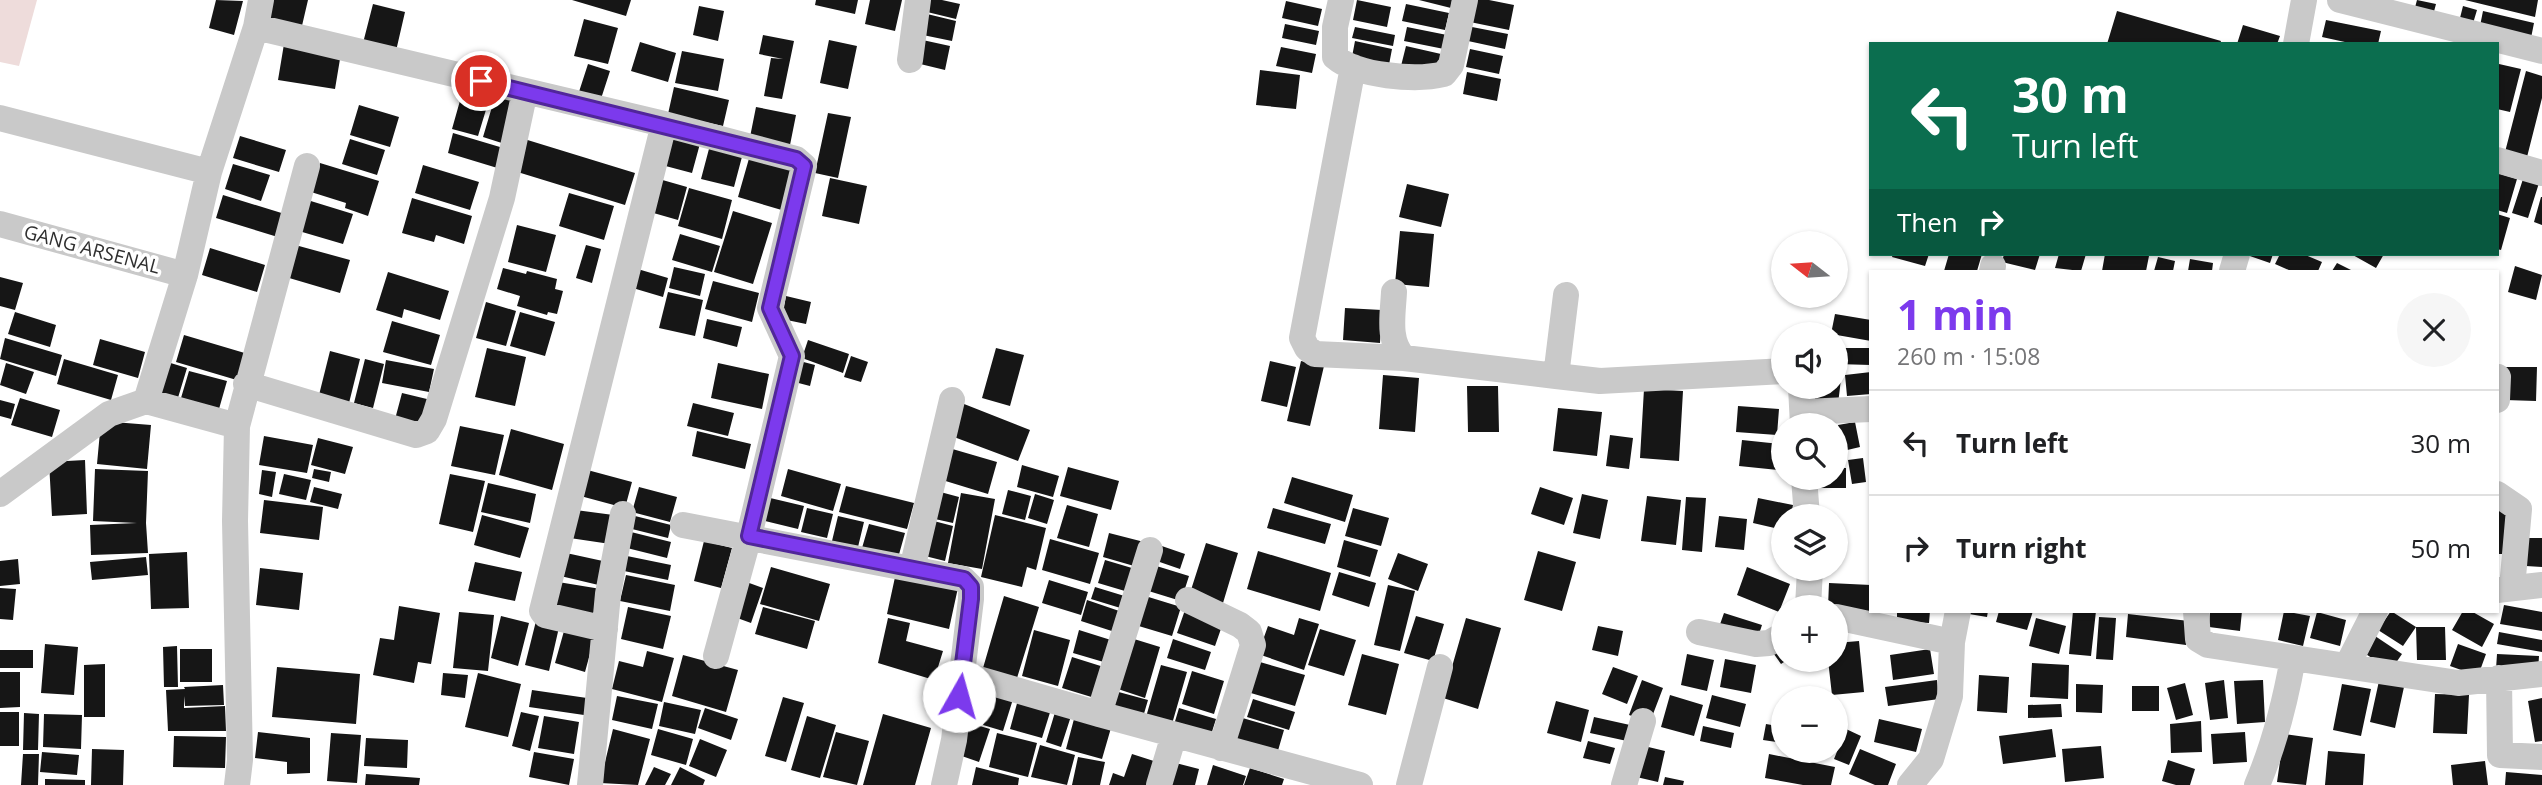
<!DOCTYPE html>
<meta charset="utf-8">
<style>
:root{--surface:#fff;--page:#f6f6f6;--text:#202124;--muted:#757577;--line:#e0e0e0;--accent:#7c3aed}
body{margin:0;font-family:"Open Sans",sans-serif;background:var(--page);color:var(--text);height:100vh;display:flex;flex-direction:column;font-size:26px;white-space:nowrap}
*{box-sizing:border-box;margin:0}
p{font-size:23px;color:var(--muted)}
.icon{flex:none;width:38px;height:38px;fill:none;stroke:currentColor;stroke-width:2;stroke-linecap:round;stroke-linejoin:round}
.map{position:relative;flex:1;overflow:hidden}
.sheet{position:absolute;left:1869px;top:270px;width:630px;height:343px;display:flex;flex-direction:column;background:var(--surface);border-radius:0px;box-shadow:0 2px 5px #0004}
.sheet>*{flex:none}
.guide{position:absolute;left:1869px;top:42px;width:630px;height:214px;border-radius:0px;box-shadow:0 2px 5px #0004;background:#0b6e4f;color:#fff;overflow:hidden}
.needle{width:46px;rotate:287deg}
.fabs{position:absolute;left:1771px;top:231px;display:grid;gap:14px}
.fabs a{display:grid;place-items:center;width:77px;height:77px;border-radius:50%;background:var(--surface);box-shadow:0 2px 5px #0004;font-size:35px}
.pin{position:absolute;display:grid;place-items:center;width:60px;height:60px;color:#fff;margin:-30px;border:4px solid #fff;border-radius:50%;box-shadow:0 2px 7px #0007}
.me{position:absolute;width:77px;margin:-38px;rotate:7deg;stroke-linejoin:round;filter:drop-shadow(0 0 5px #0008)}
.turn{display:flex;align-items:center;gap:24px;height:147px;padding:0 28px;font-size:32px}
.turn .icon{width:91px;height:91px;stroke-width:2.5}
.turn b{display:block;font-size:49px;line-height:60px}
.then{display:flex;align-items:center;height:66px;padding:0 28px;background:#0003;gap:14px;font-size:26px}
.round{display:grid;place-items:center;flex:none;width:74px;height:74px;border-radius:37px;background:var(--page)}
.summary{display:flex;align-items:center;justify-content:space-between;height:119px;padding:0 28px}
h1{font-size:42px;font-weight:700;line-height:52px;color:var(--accent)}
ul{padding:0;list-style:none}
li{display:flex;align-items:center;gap:21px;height:105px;padding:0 28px;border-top:2px solid var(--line)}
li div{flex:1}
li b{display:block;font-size:26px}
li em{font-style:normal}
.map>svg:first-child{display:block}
.green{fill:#eedcdb}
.building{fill:#161616}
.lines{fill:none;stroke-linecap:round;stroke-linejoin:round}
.minor{stroke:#c9c9c9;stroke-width:26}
.route-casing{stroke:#51269a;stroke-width:18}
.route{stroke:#7c3aed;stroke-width:12}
.labels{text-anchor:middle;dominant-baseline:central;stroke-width:7;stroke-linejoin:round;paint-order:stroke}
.street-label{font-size:19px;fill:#2f2f2f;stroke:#fff}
</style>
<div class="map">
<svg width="2542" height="785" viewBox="0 0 2542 785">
<rect width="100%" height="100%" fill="#fff"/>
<path class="green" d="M0,0H37L19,66L0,62Z"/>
<path class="building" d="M216,0L243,1L234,35L209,28Z
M272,0H308L301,30L267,22Z
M572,0H631L626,16Z
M816,0H858L855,14L815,5Z
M870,0H902L895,31L865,24Z
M925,0H942L960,4L956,19L923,11Z
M1357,0L1391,7L1387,27L1353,20Z
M1419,0H1452L1451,8Z
M1474,0H1489L1514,5L1509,30L1470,22Z
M2417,0L2436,4L2432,19L2413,15Z
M2465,0H2538L2535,17Z
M1286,1L1322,9L1318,26L1282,18Z
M373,4L405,12L396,51L363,43Z
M1406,4L1449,13L1445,30L1402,21Z
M699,6L724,11L718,41L693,35Z
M2463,6L2477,10L2471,30L2458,26Z
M2117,11L2221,41L2220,44H2107Z
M2483,11L2534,23L2530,43L2479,31Z
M923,13L956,21L952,41L918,34Z
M584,19L618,28L608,64L574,56Z
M2326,20L2381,31L2378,44H2354L2322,37Z
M1285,24L1319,31L1316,45L1282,38Z
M2243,25L2280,36L2277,44H2237Z
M1355,27L1395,35L1393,46L1352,38Z
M1407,27L1447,35L1444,49L1404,41Z
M1472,27L1508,34L1505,49L1468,41Z
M763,35L794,41L782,99L764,96L771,58L783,59L759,54Z
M918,39L950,46L945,70L912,62Z
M829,40L857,46L848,89L820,83Z
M1355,41L1392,49L1388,70L1351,62Z
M640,42L676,53L668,82L631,71Z
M284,44L341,53L335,89L278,80Z
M1406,46L1441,54L1437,74L1401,66Z
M1281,47L1316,54L1312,73L1276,66Z
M1470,49L1503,56L1499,74L1466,67Z
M682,51L724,59L718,91L675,83Z
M588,64L610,71L598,108L576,101Z
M2499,64L2521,69L2510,112L2497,109Z
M1260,70L1300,75L1296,109L1256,105Z
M2526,71L2542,76V98L2527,157L2505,152Z
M1467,72L1501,79L1497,101L1463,94Z
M465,83L492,90L478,136L452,129Z
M674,87L729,100L723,126L668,114Z
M497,90L522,97L508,145L483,137Z
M359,105L399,117L390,147L350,135Z
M756,107L796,115L790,145L750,137Z
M828,113L851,117L838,178L815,173Z
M668,131L701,140L692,173L658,164Z
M453,133L510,150L504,170L448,153Z
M240,136L286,150L279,172L233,158Z
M521,138L635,173L625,205L511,170Z
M350,139L385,150L377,175L342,164Z
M710,145L743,153L734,187L701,179Z
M750,155L797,168L785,211L738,197Z
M320,163L379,181L368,216L345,208L346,203L311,192Z
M233,164L270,175L261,201L225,189Z
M423,165L479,182L470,210L415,193Z
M2497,173L2517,179L2507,213L2497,210Z
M652,177L687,187L678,220L643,210Z
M830,178L867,186L859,224L822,216Z
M2523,179L2539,183L2528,218L2512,213Z
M1407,184L1449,194L1441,227L1399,217Z
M689,188L732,200L722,239L678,226Z
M569,193L614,206L604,240L559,226Z
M223,195L288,215L281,238L216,218Z
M2541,197H2542V225L2534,222Z
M301,198L353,214L343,244L292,229Z
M412,198L472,216L464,244L436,235L434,242L402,233Z
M733,211L772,223L753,284L714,272Z
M2497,214L2510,218L2501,250L2497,249Z
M517,225L556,235L546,272L508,262Z
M1400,231L1434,234L1429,287L1395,284Z
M680,234L720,246L712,272L672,260Z
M288,243L350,260L340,293L279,275Z
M586,245L601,249L592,283L576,278Z
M210,248L265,265L257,292L202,275Z
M1893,254H1929L1925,266L1892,257Z
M1949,254H1982L1977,271H1944Z
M2004,254H2040L2035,270L2002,262Z
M2059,254H2086L2081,271L2055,268Z
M2105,254L2149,256L2146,271H2102Z
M2244,254H2273L2270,263Z
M2280,254H2303L2322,262L2318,271H2291L2275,264Z
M2351,254H2384L2376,268Z
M2158,257L2175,261L2173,271H2154Z
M2190,259L2213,263L2212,271H2188Z
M2337,263L2353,271H2332Z
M2515,266L2542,275L2536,300L2508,292Z
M631,267L668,278L663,297L626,286Z
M674,267L705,274L700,296L669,288Z
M503,268L526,274L527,271L557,279L555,289L563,291L557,314L548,312L547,315L517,306L520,296L497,289Z
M388,272L449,291L440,320L404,309L402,318L376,310Z
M0,277L23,283L15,310L0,306Z
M713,281L759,293L752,322L705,309Z
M668,292L703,300L695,336L659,328Z
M786,296L811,302L806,324L782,319Z
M486,302L516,311L506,346L476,338Z
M1345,308L1382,310L1380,343L1343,340Z
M15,312L56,325L50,347L8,334Z
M520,312L555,322L545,356L510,346Z
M1835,314L1871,320V341L1831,334Z
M707,319L742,327L737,347L703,338Z
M392,321L440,335L431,365L383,352Z
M184,335L248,354L240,381L176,362Z
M5,338L62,355L56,376L0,359Z
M100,339L145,352L138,378L93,365Z
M808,340L849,354L843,373L802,358Z
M487,348L526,357L515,406L475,397Z
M996,348L1024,355L1010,406L982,398Z
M1836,348H1871V365L1836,364Z
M330,351L360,359L347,411L317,403Z
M851,356L868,362L861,382L844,377Z
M64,359L118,375L111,400L57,384Z
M365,359L384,364L373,408L354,403Z
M792,359L815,365L810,386L787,380Z
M386,360L434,369L429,392L382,383Z
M164,361L187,368L177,401L154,394Z
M1270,361L1296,367L1287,407L1261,401Z
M1301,361L1324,366L1310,426L1287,421Z
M6,363L34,372L26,394L0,385Z
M718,363L769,374L762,409L711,398Z
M2506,367H2537L2536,401L2505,400Z
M189,371L227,381L219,409L181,398Z
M1871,372V394L1847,396L1845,375Z
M1383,375L1419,378L1415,432L1379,429Z
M1836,378L1841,379L1838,404L1808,399L1809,387H1836Z
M1467,386H1498L1499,432H1468Z
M1644,389L1683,391L1679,461L1640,458Z
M402,393L431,400L424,430L394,423Z
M20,398L60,410L52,437L11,425Z
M0,400L15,404L11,419L0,416Z
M959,402L1030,430L1018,461L946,434Z
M693,403L734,413L728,436L687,426Z
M1738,406L1779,409L1777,435L1736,432Z
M1558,408L1602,412L1597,456L1553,451Z
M101,421L151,425L147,469L97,464Z
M1855,422L1860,447L1843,451L1838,425Z
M460,426L504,435L495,475L451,466Z
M511,429L564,444L552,490L499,475Z
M697,431L751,444L745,469L692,456Z
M1610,435L1633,438L1629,469L1606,466Z
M264,436L313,445L307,473L259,465Z
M318,438L353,447L345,474L311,465Z
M1742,440L1781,444L1778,470L1739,466Z
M949,448L997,462L988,494L939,479Z
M1863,458L1866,482L1852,484L1848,460Z
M85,460L87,514L52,516L49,462Z
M1022,465L1059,476L1053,497L1017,487Z
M1068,467L1119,481L1111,510L1060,496Z
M580,468L632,482L625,508L573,494Z
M1836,468H1846V488H1807V478H1836Z
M95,469L148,471L146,523L148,553L91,555L90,525L137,523L93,521Z
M314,469L331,472L329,482L312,478Z
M788,469L841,484L833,511L781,496Z
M262,470L276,472L272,497L259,494Z
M284,474L311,480L306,500L279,494Z
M450,474L485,481L473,532L439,524Z
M1292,477L1353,495L1345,522L1284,503Z
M488,483L536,494L530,523L481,512Z
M846,486L914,503L907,529L839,512Z
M314,487L342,494L338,509L310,502Z
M639,487L677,497L670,522L632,512Z
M1540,487L1573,498L1564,525L1531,514Z
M933,490L959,497L953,523L926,517Z
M1008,490L1031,496L1025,520L1002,514Z
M961,493L995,499L982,569L948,563Z
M1035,494L1054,500L1047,524L1028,518Z
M1582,494L1608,500L1600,539L1573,533Z
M1647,496L1681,500L1676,545L1641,541Z
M766,497L804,506L798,529L761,520Z
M1686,497L1706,498L1702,552L1682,550Z
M1758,498L1793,505L1791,516H1783V530L1753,523Z
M264,500L323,507L319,540L260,533Z
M1067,505L1098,514L1089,547L1057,538Z
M807,508L833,514L827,538L801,532Z
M1273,508L1331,524L1325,544L1267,528Z
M1353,508L1389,518L1381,546L1345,536Z
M568,509L621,516L617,545L563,537Z
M2497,510H2507L2503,554H2497Z
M482,515L529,528L520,558L474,545Z
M631,515L671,525L668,538L628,528Z
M995,515L1046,528L1036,570L1027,567L1022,587L981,577Z
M838,516L864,522L858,547L832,541Z
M1719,516L1747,519L1744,550L1715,547Z
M926,519L953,526L945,561L917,554Z
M869,524L905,533L898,558L862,548Z
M627,531L671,542L667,558L623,547Z
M1109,533L1148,543L1141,568L1103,557Z
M2528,538H2542V567L2526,566Z
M1050,539L1099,553L1090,584L1042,570Z
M1344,540L1378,550L1370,577L1337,567Z
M704,541L732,548L721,588L694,581Z
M1206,543L1238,553L1223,603L1190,593Z
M1156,544L1185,554L1180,569L1151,559Z
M557,551L612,563L607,587L552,574Z
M1258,551L1331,573L1320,611L1247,589Z
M1538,551L1576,562L1562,611L1524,600Z
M187,552L189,608L151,609L149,554Z
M1398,553L1428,564L1418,591L1388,579Z
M627,556L671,565L668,580L624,571Z
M146,557L148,575L92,580L90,562Z
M18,559L20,584L0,586V561Z
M1105,560L1142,571L1135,594L1098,583Z
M475,562L522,572L515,601L468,591Z
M1150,564L1189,576L1181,601L1142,589Z
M771,567L830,584L819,621L760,604Z
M1747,567L1790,584L1779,612L1737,595Z
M260,568L303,573L299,610L256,605Z
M897,568L959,583L949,629L887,614Z
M1339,572L1376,583L1369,607L1332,595Z
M626,575L675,585L670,611L620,601Z
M741,580L763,588L751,623L729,615Z
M1049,580L1088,592L1081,615L1042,603Z
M552,581L607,590L602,618L547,608Z
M1829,583L1871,585V613L1828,607Z
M1388,585L1415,591L1400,651L1374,645Z
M1095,587L1131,598L1127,610L1091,599Z
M0,588L16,589L13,620L0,619Z
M1142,595L1181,607L1172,636L1132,624Z
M1004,596L1039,607L1017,678L983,668Z
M1087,600L1128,614L1121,634L1081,621Z
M2504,605L2542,612V631L2500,624Z
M399,606L440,613L431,664L418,662L414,683L373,675L380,638L394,640Z
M628,607L671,616L663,649L621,639Z
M763,607L815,621L807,649L755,634Z
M1185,610L1223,623L1215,646L1177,633Z
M1897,611H1930L1929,623L1897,621Z
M1969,611H1988L1987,617L1969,614Z
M1999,611H2033L2027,630L1996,622Z
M2073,611H2096L2091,656L2069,654Z
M2210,611H2242L2240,631L2209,627Z
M2284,611L2310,616L2303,646L2278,640Z
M2391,611L2416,627L2403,646L2378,630Z
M2463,611H2471L2494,624L2482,647L2452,630Z
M459,612L494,615L488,671L453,668Z
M2317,612L2346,620L2340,646L2310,638Z
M1724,613L1762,625L1756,643L1718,630Z
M2128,614L2189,621L2186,645L2126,637Z
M501,616L529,623L518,666L491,658Z
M1416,616L1444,624L1433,661L1404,653Z
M537,617L560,623L549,671L525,665Z
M2099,617L2116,618L2113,660L2096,659Z
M888,618L910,623L906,641L943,651L934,680L878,663Z
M1299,618L1319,624L1304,670L1258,654L1268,626L1294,635Z
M1466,618L1501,628L1478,709L1443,698Z
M2036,618L2066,626L2059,654L2029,646Z
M1598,626L1623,631L1618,656L1592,650Z
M2416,627H2445L2446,660H2417Z
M1320,629L1356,640L1344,676L1308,665Z
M1034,630L1070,640L1058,686L1022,676Z
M1079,630L1114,641L1107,663L1073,653Z
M564,631L594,639L585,672L555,663Z
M2499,632L2542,640V652L2497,644Z
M2375,636L2402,654L2391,670L2364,653Z
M1134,639L1160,647L1145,698L1118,689Z
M1173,639L1211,652L1205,670L1167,658Z
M1783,640V660H1787L1781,664L1771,650Z
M1859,641L1864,692L1832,695L1828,660H1836V643Z
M45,644L78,647L74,695L41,693Z
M2458,644L2486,654L2478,676L2450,666Z
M177,646L178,687H164L163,647Z
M180,649H212V682H180Z
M1930,649L1934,674L1893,680L1890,655Z
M0,650H33V668H0Z
M647,651L674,658L662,702L612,689L619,661L643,667Z
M1362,654L1399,664L1386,715L1348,705Z
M1687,654L1714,660L1707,691L1681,685Z
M2497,654L2539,656L2538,671L2496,669Z
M683,655L738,670L726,712L672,696Z
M1072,657L1107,668L1098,699L1062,688Z
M1725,659L1756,665L1751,693L1720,687Z
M1253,660L1305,675L1295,706L1244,691Z
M2032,663L2069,665L2068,699L2030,697Z
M105,664V717H84V665Z
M1161,665L1187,672L1172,724L1146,717Z
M277,667L360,674L356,724L272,717Z
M1613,667L1638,676L1627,704L1602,694Z
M1192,671L1224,681L1214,714L1182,704Z
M0,672H20V707L0,708Z
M443,673L468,675L465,698L441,695Z
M478,673L521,684L508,737L465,727Z
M1979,675L2009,677L2007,713L1977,711Z
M972,679L993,685L982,724L962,718Z
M1642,680L1663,688L1650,722L1629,715Z
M1937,680L1939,699L1888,706L1885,687Z
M2224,680L2228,718L2210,720L2205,683Z
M2263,680L2265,722L2237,724L2234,681Z
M2379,681L2404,687L2395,728L2370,722Z
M2185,683L2193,715L2176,720L2167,688Z
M2076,684L2103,685L2102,713L2076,712Z
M2342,684L2371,689L2361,736L2333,730Z
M223,685L224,705L185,706L184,696V708L225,706L226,731H168L166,690L185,689L184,687Z
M2132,686H2159V711H2132Z
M532,690L587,698L584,715L529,707Z
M993,690L1014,696L1003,731L983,725Z
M1115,691L1148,700L1143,717L1110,707Z
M2435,694L2469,695L2467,734L2433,733Z
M1670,695L1703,705L1694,736L1661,727Z
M1712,695L1746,704L1740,727L1706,718Z
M617,696L658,704L652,729L612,720Z
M1019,696L1052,706L1042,738L1010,729Z
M783,697L804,703L786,762L765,756Z
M2542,698V741L2535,742L2528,701Z
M1253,699L1295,712L1289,730L1247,717Z
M1556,701L1589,710L1581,742L1547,733Z
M664,702L701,710L695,734L659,726Z
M2061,704L2062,717L2028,718V705Z
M705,708L738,719L731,740L698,728Z
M1179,708L1216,719L1210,738L1173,728Z
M1056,709L1072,713L1061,747L1046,742Z
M0,712H19V746H0Z
M521,712L539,716L530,751L512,746Z
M24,713L39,714L38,750H23Z
M44,714L82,715L81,749L43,747Z
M883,714L931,728L915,785H863Z
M544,716L579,722L574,754L538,748Z
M807,716L836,725L820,778L791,770Z
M1239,717L1284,730L1277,754L1233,741Z
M1594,717L1630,725L1627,741L1590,733Z
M1074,719L1113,721L1102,759L1066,749Z
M1879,719L1922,729L1916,752L1874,742Z
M2201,721L2202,752L2171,753L2170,724Z
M966,722L990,729L979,762L956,754Z
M1766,724L1783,727V743L1763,740Z
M1703,726L1734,733L1731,748L1700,741Z
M613,729L650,739L638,785L600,783Z
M658,729L693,739L686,765L651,755Z
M1846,729L1861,736L1849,765L1834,759Z
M2052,729L2056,757L2003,764L1999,736Z
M258,732L310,738V773L287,774V762L255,758Z
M836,732L869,741L857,785L823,777Z
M2245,732L2247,762L2213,764L2211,734Z
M331,733L361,735L357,783L327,781Z
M997,733L1037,743L1028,777L989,767Z
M2284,734L2313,738L2306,785L2277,782Z
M174,736L226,737L225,768L173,767Z
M366,738L408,740L407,768L364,766Z
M700,739L727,750L716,777L689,766Z
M1588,741L1615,748L1610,764L1583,758Z
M1040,745L1075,755L1067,785L1031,777Z
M1640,745L1665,751L1658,782L1632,776Z
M2101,746L2104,778L2065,782L2062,749Z
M92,749L124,750L123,785H91Z
M1860,749L1896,764L1888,785H1875L1849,774Z
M2328,751L2365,754L2363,785H2325Z
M42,752L79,755L77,775L40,772Z
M534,752L574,759L569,785L529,777Z
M23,754H39L38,785H21Z
M1132,754L1160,763L1153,785H1109L1113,773L1124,777Z
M1769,754L1835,767L1831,785H1803L1765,778Z
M1078,757L1105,762L1100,785H1072Z
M2168,760L2195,769L2190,785H2176L2162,781Z
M1168,761L1199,769L1195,785H1162Z
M2485,761L2488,785H2453L2451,765Z
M1213,765L1246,776L1243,785H1207Z
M654,767L671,774L665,785H645Z
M680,767L705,780L703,785H671Z
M976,767L1019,778L1018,785H972Z
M1250,768L1284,779L1282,785H1244Z
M2506,772L2542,775V785H2505Z
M366,774L420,778L419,785H365Z
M1665,777L1684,781L1683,785H1663Z
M45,779L85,780V785H45Z"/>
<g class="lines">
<path class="minor" d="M1341,0L1335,27V57C1357,76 1416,81 1444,74L1451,65L1465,0
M2340,0L2542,51
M256,27L664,124L796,159L804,166L770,308L792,356L749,536L716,656
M2296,44L2304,0
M910,60L918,0
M1353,67L1302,338L1307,348L1315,354L1404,358
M0,118L209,172
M2497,160L2542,173
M0,224L185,275
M1992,271L1993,266
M2232,271L2237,254
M1394,292C1393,314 1387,341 1404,358L1556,376
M1566,295L1556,376L1600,381L1783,371
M246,384L416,435L427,431L434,419L502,198L525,91
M1801,387L1803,425
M2497,400L2498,377
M146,401L185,275L209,172L256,27L261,0
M1803,412L1871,409
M1804,478L1807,516
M0,494L109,414L146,401L237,426
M2497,494L2519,509L2512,588
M683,525L963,579L971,587V599L954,740L944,785
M912,569L952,400
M2497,590L2542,585
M1188,600L1240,625L1249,632L1253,645L1221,748
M1808,607L1810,569
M2196,611L2198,639L2208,645L2458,683L2542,674
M1836,617L1952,642
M605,629L545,615L542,611L664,124
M1699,632L1756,644L1769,643L1783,635
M2347,666L2375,611
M961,674L1099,714L1360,785
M2499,678L2500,755L2542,757
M1099,714L1150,550
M237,785L240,760L235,521L237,426L307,166
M590,785L608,594L623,514
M1159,785L1174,735
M1409,785L1440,667
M1624,785L1643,721
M1910,785L1931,759L1950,696L1952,642L1958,611
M2257,785C2275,743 2285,703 2293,658"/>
</g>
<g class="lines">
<defs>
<path id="route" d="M481,81L796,159L804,166L770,308L792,356L749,536L964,579L971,587V599L959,696"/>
</defs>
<use href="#route" class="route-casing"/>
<use href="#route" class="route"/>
</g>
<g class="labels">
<g class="street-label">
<text transform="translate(92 249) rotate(15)">GANG ARSENAL</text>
</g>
</g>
</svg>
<div class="fabs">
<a><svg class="needle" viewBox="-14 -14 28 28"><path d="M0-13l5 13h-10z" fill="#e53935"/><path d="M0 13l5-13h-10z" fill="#757577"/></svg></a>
<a><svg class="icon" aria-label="sound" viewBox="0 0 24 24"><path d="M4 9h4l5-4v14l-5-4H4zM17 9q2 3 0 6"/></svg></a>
<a><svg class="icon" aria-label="search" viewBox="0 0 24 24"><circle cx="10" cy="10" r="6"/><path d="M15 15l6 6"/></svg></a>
<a><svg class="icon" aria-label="layers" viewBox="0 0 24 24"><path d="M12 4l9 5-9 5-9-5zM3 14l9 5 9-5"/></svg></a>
<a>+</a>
<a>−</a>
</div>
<div class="pin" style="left:481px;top:81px;background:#d93025"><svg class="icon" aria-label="arrive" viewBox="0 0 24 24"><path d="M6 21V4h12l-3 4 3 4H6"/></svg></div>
<svg class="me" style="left:959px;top:696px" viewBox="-20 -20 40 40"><circle r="19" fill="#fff"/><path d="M0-13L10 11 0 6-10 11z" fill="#7c3aed"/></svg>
<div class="guide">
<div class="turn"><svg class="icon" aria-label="left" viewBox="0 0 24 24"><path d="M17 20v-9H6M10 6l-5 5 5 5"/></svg><div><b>30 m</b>Turn left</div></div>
<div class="then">Then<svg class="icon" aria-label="right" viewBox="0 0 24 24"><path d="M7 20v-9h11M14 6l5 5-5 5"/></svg></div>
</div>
<section class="sheet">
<div class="summary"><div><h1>1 min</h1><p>260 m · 15:08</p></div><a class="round"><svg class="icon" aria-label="close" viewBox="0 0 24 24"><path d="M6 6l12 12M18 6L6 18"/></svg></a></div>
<ul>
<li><svg class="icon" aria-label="left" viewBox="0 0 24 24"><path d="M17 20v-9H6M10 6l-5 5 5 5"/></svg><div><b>Turn left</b></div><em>30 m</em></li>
<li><svg class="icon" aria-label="right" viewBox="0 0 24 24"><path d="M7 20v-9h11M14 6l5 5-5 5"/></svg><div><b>Turn right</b></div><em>50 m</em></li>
</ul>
</section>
</div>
